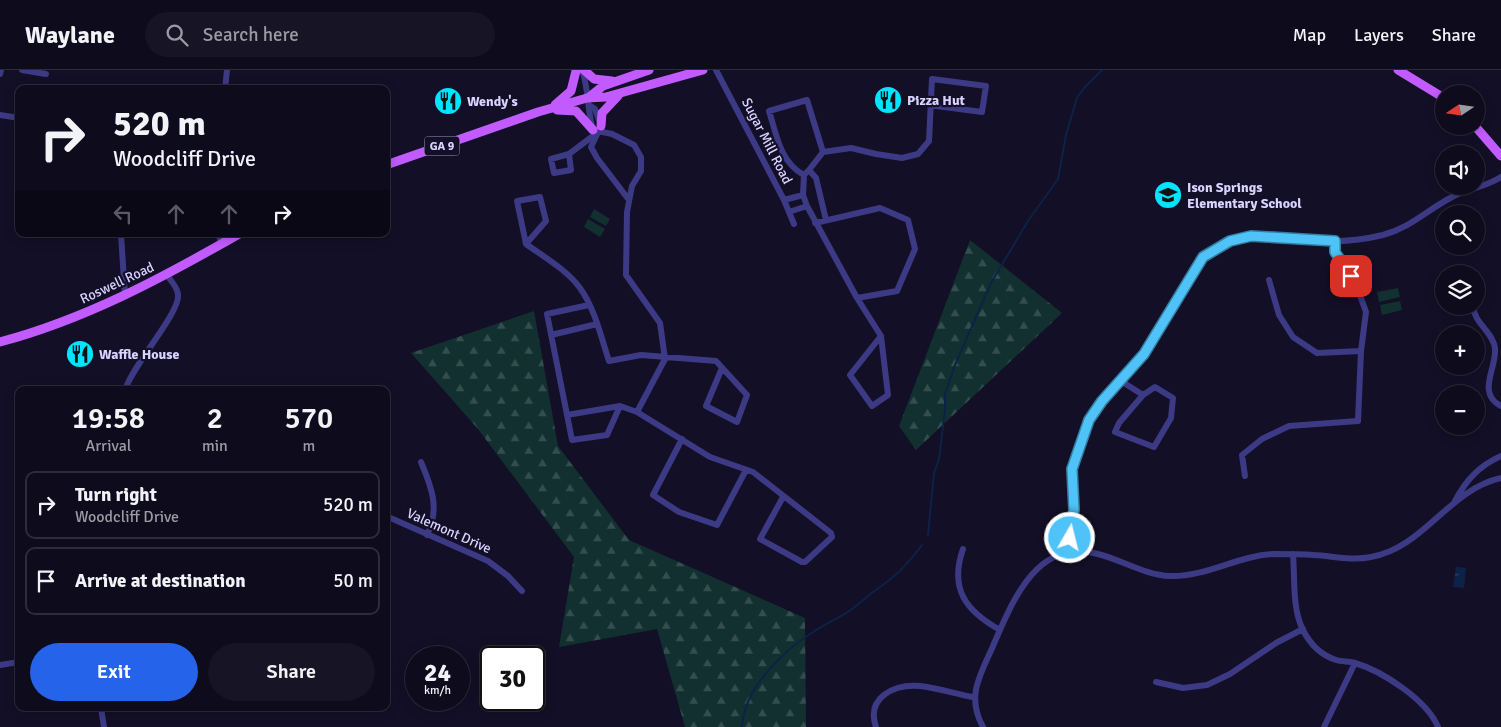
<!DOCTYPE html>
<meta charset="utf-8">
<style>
:root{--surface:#0e0b1c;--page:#171425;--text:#f1f3f6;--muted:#9b9ba3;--line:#2e2b3b;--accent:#2563eb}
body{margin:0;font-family:Signika,sans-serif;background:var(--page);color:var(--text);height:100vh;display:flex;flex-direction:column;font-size:19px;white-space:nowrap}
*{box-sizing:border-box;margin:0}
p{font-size:16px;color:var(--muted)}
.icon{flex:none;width:28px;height:28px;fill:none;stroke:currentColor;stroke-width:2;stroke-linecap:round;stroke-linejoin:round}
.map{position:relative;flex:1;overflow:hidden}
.details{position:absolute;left:15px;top:316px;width:375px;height:325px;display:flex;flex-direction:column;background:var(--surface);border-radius:10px;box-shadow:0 2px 12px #0003,0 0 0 1px var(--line)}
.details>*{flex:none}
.top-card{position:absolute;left:15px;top:15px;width:375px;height:152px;border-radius:10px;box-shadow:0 2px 12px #0003,0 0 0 1px var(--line);background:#0e0b1c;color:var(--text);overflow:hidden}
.needle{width:32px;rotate:257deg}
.buttons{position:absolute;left:1435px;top:15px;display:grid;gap:10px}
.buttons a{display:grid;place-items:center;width:50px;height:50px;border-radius:50%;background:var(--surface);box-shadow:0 2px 12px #0003,0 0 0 1px var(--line);font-size:25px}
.speed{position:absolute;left:405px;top:576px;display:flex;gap:10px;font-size:25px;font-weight:700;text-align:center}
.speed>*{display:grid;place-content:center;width:65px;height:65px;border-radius:50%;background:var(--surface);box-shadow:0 2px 12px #0003,0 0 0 1px var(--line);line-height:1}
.speed small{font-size:12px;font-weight:400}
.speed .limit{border:2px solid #111;border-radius:8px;background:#fff;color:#111}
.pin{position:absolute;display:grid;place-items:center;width:42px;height:42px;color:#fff;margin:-21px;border-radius:10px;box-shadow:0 2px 8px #0006}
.me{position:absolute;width:55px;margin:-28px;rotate:8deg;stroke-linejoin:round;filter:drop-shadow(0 0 4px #0008)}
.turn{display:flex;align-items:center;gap:18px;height:105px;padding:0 15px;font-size:22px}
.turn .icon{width:65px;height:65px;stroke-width:2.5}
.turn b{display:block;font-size:35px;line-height:42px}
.lanes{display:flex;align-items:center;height:48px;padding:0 15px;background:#0003;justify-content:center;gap:25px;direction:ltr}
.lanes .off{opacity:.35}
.eta{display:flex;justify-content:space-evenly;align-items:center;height:85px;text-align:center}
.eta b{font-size:30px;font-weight:600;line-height:35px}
.primary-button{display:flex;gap:10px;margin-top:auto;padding:10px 15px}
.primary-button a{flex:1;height:58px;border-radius:30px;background:var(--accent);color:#fff;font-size:20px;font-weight:600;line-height:58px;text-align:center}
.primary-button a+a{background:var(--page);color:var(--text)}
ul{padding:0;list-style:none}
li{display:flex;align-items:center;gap:15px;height:68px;margin:0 10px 8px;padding:0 5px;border:2px solid var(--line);border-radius:10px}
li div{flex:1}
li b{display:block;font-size:19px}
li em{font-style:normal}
header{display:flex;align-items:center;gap:30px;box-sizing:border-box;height:70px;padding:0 25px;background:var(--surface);border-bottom:1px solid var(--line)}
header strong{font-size:24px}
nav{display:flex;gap:28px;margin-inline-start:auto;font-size:18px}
.search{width:350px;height:45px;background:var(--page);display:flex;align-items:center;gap:12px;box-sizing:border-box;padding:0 18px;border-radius:28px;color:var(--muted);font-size:19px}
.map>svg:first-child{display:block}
.forest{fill:url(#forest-firs)}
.garden{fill:#12302f}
.water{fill:url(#water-ripples)}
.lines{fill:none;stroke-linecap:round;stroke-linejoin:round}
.stream{stroke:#0c2248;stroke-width:2}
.minor{stroke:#3d3a85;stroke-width:6}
.major{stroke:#c25bff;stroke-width:9}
.route-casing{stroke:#337fa1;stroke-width:12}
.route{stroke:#4fc3f7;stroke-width:9}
.labels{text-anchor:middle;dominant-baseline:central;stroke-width:4.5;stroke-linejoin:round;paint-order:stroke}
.shield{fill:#130f26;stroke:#9e99be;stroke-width:1}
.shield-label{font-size:12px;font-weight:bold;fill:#d9d4ff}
.poi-label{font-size:14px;font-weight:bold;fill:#d9d4ff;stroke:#130f26;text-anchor:start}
.street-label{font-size:14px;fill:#d9d4ff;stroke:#130f26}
</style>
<header>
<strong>Waylane</strong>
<div class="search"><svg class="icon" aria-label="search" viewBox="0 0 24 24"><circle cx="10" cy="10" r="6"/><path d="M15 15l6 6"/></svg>Search here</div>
<nav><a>Map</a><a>Layers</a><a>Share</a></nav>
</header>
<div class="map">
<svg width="1501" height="657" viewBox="0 0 1501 657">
<defs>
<pattern id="forest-firs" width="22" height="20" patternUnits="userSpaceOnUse" patternTransform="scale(1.25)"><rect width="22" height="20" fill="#12302f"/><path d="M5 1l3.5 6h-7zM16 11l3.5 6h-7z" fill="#344d4e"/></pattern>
<pattern id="water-ripples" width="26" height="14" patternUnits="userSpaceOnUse" patternTransform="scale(1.25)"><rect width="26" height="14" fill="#0c2248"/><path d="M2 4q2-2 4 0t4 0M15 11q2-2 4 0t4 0" fill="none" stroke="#2f4163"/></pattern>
</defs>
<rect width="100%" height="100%" fill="#130f26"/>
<path class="forest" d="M970,170L1062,243L916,380L899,356Z
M534,241L558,376L629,470L805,548L806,657H685L657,559L559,577L574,487L478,359L411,283Z"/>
<path class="garden" d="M594,139L610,149L606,156L590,147Z
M588,149L605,159L600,167L584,157Z
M1398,218L1400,227L1379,232L1377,222Z
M1400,231L1402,240L1382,245L1380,235Z"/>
<path class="water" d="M1456,497L1466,498L1464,518L1453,517Z"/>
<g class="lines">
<path class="stream" d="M928,465L934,403L939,389L945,341V324L955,295L991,213L1028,151L1058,109L1066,65L1077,28L1085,17L1102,0
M742,657C744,618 782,582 813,562C823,555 835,550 846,543C856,537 864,529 873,522C893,509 908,495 922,475"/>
<path class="minor" d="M22,0L46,4
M582,0C589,19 587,40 593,60L612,64L634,75L641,87V101L632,116L627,142L626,205L660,253L665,289L637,342
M716,0L784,130L794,154
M0,4L1,0
M225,19L227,0
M589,35L595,39L601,56L591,77L597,88L629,130
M0,45L19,48
M569,84L551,89L554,103L571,100L569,84L597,63
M809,100L804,105L803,125L807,136L857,228L881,266L888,325L872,336L850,305L881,266
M804,105C780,92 777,66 769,41L807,30L823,82
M784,130L803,125
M789,142L807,136
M826,150L816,108L809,100L823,82L851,78L876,84L902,88L918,84L929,71L932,9L986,16L982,42L929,35
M815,153L880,138L908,150L915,179L897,221L857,228
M121,164L125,226
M219,164L221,174
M526,174L546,151L540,127L517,131L526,174C544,187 567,200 580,218C595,239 601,267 609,291L641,285L716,291L747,325L737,352L706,336L722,298
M1269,210L1279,245L1293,267L1317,283L1361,281
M1476,226L1477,224
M589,235L547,244L572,370L607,365L620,336
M1473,236C1474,253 1493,262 1495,278C1497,298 1476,323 1501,336
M551,265L597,254
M1121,311L1143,325L1119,353L1115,362L1154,377L1171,348L1173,328L1155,317L1143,325
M125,320C132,296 180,243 178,225C178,218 171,211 167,205
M567,345L620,336L637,342L710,387L753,402L831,463L832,467L805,492H802L760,469L783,427
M682,369L653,425L679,442L717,455L746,400
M421,392C432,418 440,439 427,465
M1245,406L1242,385L1262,369L1289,356L1358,351L1361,281L1366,242L1357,217L1335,182V171
M1455,431C1466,410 1479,396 1501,386
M386,446L488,491L508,506L522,521
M963,479C949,519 966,541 1000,560
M1068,482L1074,440L1072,399L1089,350L1102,331L1144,284L1198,193C1229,155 1276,169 1319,171C1340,172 1362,170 1383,165C1412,157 1427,140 1452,127C1467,119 1486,117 1501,107
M1293,484C1295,508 1292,539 1303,560C1310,574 1321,585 1336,590C1342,592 1349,591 1355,593C1382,601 1427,630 1438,657
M0,595L19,592
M1156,612L1183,618L1207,615L1230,604L1276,573L1303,559
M101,638L104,657
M876,657C866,628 893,614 920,616C938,618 956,624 973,627
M983,657C966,626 980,606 993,576C1012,532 1037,467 1098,484C1122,490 1145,505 1170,506C1206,507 1237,486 1273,484C1286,484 1301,484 1314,485C1333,486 1352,491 1371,487C1424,478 1448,420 1501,408
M1324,657L1355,593"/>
<path class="major" d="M584,0L594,9L612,11
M1398,0L1444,28
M588,28L603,16L649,0
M555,35L571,21L576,1
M557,40L576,41L593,60
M601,56L602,43L618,26
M1475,56L1501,86
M386,95L538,42L587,28L606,27L703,0
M0,272C86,249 162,208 239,164"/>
</g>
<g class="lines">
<defs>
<path id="route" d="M1070,468L1074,440L1072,399L1089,350L1102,331L1144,284L1203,187L1230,171L1251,166L1335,171V182L1351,206"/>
</defs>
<use href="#route" class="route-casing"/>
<use href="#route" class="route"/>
</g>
<defs>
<symbol id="restaurant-disc" viewBox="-11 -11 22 22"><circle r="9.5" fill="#00e5ff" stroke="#130f26"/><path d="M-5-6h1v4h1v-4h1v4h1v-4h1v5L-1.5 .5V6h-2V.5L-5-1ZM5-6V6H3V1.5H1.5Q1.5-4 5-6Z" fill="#111"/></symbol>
<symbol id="school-disc" viewBox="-11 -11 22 22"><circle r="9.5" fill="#00e5ff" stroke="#130f26"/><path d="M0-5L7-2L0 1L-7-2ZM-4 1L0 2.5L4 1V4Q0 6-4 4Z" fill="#111"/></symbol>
</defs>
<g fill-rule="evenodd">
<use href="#restaurant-disc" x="872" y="14" width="32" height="32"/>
<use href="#restaurant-disc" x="432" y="15" width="32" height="32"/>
<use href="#school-disc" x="1152" y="109" width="32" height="32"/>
<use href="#restaurant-disc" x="64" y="268" width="32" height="32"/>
</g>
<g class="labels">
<rect class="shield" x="424.5" y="66.5" width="35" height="19" rx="4"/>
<g class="shield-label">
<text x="442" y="76">GA 9</text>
</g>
<g class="poi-label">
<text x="907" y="30">Pizza Hut</text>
<text x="467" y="31">Wendy's</text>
<text x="1187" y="117">Ison Springs<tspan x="1187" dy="16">Elementary School</tspan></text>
<text x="99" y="284">Waffle House</text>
</g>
<g class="street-label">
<text transform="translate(767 71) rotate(63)">Sugar Mill Road</text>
<text transform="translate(117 213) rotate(-25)">Roswell Road</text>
<text transform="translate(449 461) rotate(24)">Valemont Drive</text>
</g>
</g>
</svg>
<div class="buttons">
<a><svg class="needle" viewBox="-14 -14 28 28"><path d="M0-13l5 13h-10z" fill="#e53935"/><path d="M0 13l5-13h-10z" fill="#9b9ba3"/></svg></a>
<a><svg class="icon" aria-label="sound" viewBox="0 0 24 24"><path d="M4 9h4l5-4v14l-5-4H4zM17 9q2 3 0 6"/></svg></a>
<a><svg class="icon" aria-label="search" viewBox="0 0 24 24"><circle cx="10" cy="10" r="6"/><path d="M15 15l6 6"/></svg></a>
<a><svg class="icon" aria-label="layers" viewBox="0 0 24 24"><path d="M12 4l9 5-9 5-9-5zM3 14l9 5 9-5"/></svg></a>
<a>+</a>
<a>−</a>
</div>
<div class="speed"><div>24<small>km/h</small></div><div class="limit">30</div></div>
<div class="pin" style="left:1351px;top:206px;background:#d93025"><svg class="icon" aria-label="arrive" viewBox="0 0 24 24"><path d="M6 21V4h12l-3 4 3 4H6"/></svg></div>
<svg class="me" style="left:1070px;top:468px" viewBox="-20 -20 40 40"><circle r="17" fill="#4fc3f7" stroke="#fff" stroke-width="3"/><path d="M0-11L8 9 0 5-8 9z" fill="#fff"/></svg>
<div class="top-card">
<div class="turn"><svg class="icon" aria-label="right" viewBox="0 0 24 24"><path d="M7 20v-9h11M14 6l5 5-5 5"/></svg><div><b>520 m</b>Woodcliff Drive</div></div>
<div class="lanes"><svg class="icon off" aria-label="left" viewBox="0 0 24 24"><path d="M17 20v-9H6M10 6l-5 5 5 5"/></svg><svg class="icon off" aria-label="ahead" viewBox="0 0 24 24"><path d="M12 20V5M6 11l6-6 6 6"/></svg><svg class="icon off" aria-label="ahead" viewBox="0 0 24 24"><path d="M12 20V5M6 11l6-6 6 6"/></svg><svg class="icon" aria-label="right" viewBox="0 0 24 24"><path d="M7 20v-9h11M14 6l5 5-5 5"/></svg></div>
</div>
<section class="details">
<div class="eta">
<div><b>19:58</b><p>Arrival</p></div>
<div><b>2</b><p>min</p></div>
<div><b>570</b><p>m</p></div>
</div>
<ul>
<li><svg class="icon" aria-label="right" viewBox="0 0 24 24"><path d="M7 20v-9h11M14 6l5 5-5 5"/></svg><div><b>Turn right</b><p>Woodcliff Drive</p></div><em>520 m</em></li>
<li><svg class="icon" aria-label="arrive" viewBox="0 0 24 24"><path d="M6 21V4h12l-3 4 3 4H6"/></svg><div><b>Arrive at destination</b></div><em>50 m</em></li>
</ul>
<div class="primary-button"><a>Exit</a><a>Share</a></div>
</section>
</div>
